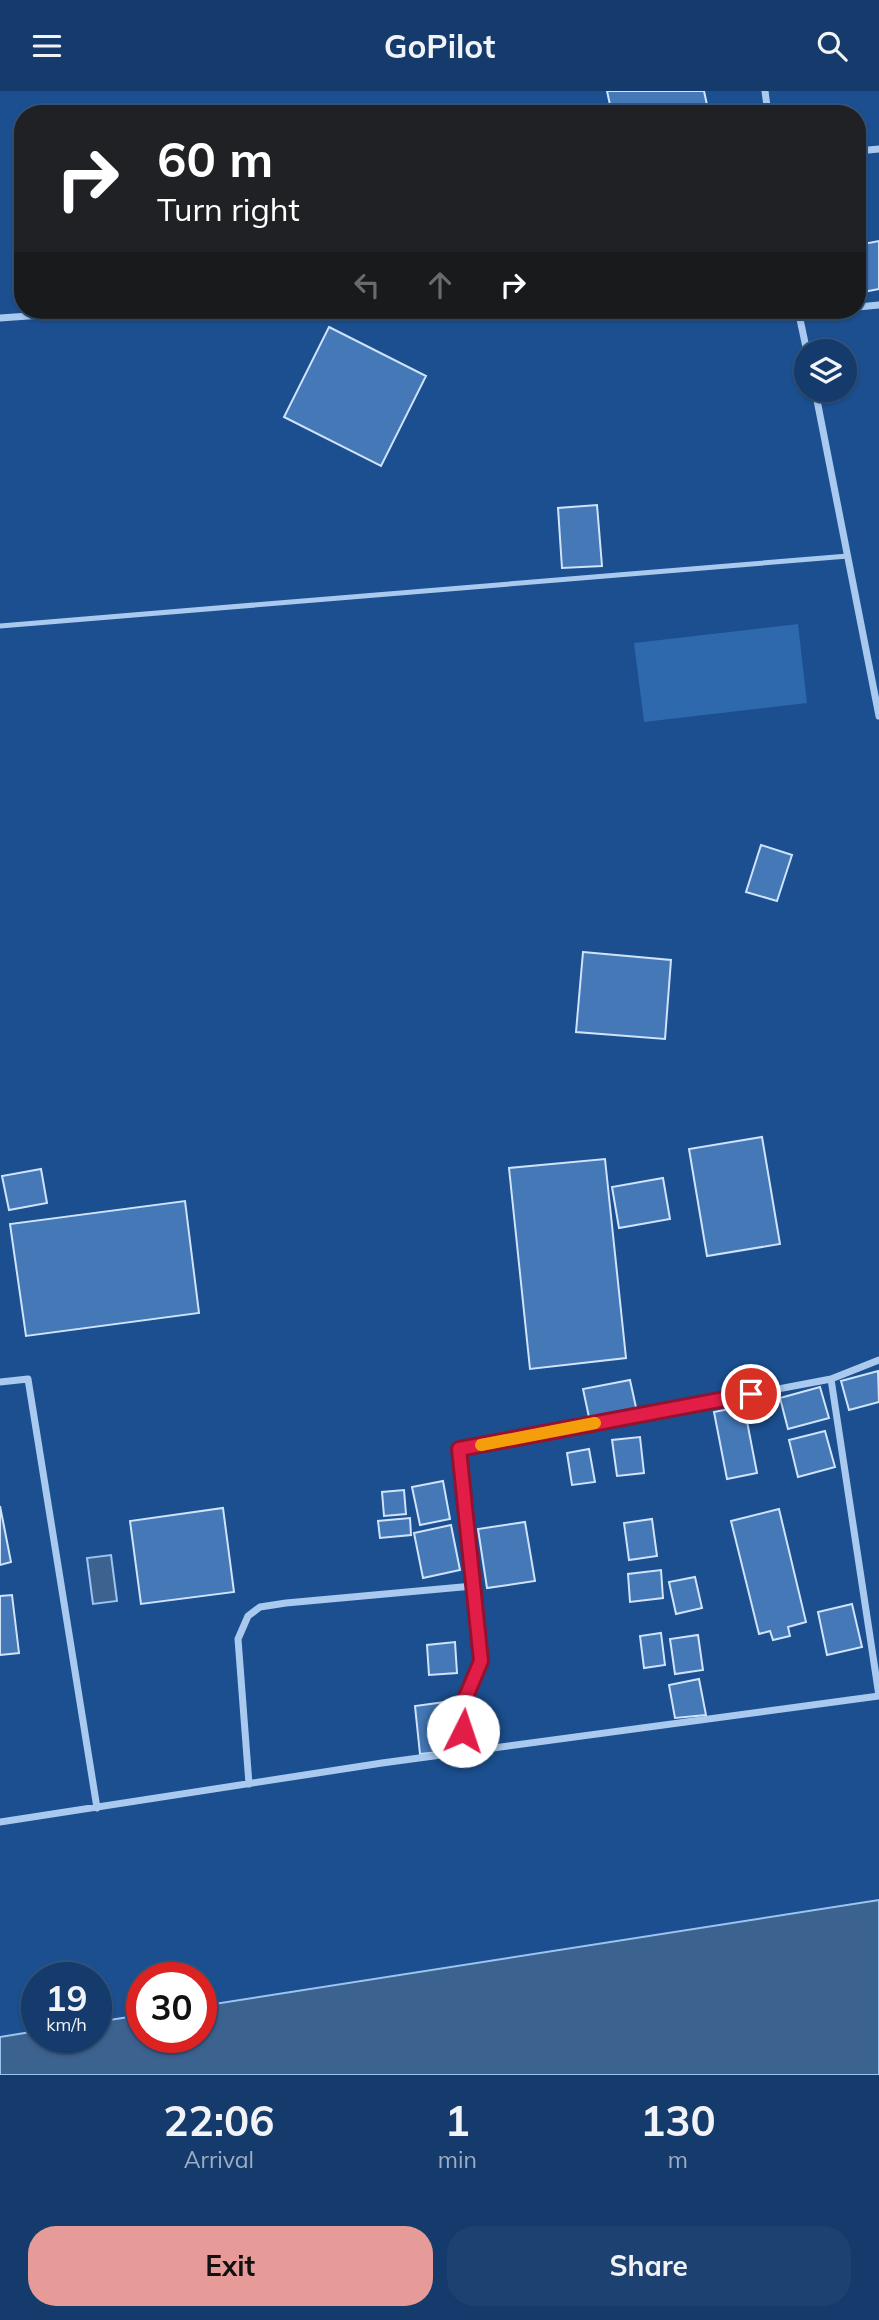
<!DOCTYPE html>
<style>
:root{--surface:#143b6b;--page:#1d4271;--text:#f1f3f6;--muted:#9dadc1;--line:#33557e;--accent:#e69b98}
body{margin:0;font-family:Mulish,sans-serif;background:var(--page);color:var(--text);height:100vh;display:flex;flex-direction:column;font-size:26px;white-space:nowrap}
*{box-sizing:border-box;margin:0}
p{font-size:23px;color:var(--muted)}
.icon{flex:none;width:38px;height:38px;fill:none;stroke:currentColor;stroke-width:2;stroke-linecap:round;stroke-linejoin:round}
.map{position:relative;height:1984px;overflow:hidden}
.details{display:flex;flex-direction:column;background:var(--surface);flex:1}
.details>*{flex:none}
.hud{position:absolute;left:14px;top:14px;width:852px;height:214px;border-radius:28px;box-shadow:0 2px 5px #0004,0 0 0 2px var(--line);background:#202124;color:#fff;overflow:hidden}
.buttons{position:absolute;left:794px;top:248px;display:grid;gap:14px}
.buttons a{display:grid;place-items:center;width:63px;height:63px;border-radius:50%;background:var(--surface);box-shadow:0 2px 5px #0004,0 0 0 2px var(--line);font-size:35px}
.speed{position:absolute;left:21px;top:1871px;display:flex;gap:14px;font-size:35px;font-weight:700;text-align:center}
.speed>*{display:grid;place-content:center;width:91px;height:91px;border-radius:50%;background:var(--surface);box-shadow:0 2px 5px #0004,0 0 0 2px var(--line);line-height:1}
.speed small{font-size:18px;font-weight:400}
.speed .limit{border:10px solid #d22;background:#fff;color:#111}
.pin{position:absolute;display:grid;place-items:center;width:60px;height:60px;color:#fff;margin:-30px;border:4px solid #fff;border-radius:50%;box-shadow:0 2px 7px #0007}
.me{position:absolute;width:77px;margin:-38px;rotate:4deg;stroke-linejoin:round;filter:drop-shadow(0 0 5px #0008)}
.turn{display:flex;align-items:center;gap:24px;height:147px;padding:0 28px;font-size:32px}
.turn .icon{width:91px;height:91px;stroke-width:2.5}
.turn b{display:block;font-size:49px;line-height:60px}
.lanes{display:flex;align-items:center;height:66px;padding:0 28px;background:#0003;justify-content:center;gap:35px;direction:ltr}
.lanes .off{opacity:.35}
.eta{display:flex;justify-content:space-evenly;align-items:center;height:119px;text-align:center}
.eta b{font-size:42px;font-weight:700;line-height:49px}
.button{display:flex;gap:14px;margin-top:auto;padding:14px 28px}
.button a{flex:1;height:80px;border-radius:28px;background:var(--accent);color:#111;font-size:28px;font-weight:700;line-height:80px;text-align:center}
.button a+a{background:var(--page);color:var(--text)}
header{display:flex;justify-content:space-between;align-items:center;height:91px;padding:0 28px;background:var(--surface);font-size:32px;font-weight:700}
.map>svg:first-child{display:block}
.green{fill:#2e69ad}
.water{fill:#3c6290;stroke:#9cc4f0;stroke-width:2}
.building{fill:#4478b7;stroke:#cfe3fa;stroke-width:2}
.lines{fill:none;stroke-linecap:round;stroke-linejoin:round}
.lane{stroke:#a9c9ee;stroke-width:5}
.street{stroke:#a9c9ee;stroke-width:7}
.route-casing{stroke:#92132f;stroke-width:18}
.route{stroke:#e11d48;stroke-width:12}
.slow{stroke:#f59e0b;stroke-width:12}
</style>
<header><svg class="icon" aria-label="menu" viewBox="0 0 24 24"><path d="M4 6h16M4 12h16M4 18h16"/></svg>GoPilot<svg class="icon" aria-label="search" viewBox="0 0 24 24"><circle cx="10" cy="10" r="6"/><path d="M15 15l6 6"/></svg></header>
<div class="map">
<svg width="879" height="1984" viewBox="0 0 879 1984">
<rect width="100%" height="100%" fill="#1b4f8f"/>
<path class="green" d="M798,533L807,612L644,631L634,552Z"/>
<path class="water" d="M111,1464L117,1510L93,1513L87,1467Z
M879,1809V1984H0V1946L37,1940V1946H96V1931L142,1924V1946H201V1915Z"/>
<path class="building" d="M607,0H704L709,23H612Z
M879,150V198L858,202V154Z
M329,236L426,285L381,375L284,326Z
M597,414L602,475L562,477L558,417Z
M761,754L792,764L777,810L746,801Z
M583,861L671,869L665,948L576,941Z
M762,1046L780,1153L707,1165L689,1058Z
M605,1068L626,1267L530,1278L509,1077Z
M41,1078L47,1112L9,1119L2,1085Z
M663,1087L670,1128L619,1137L612,1096Z
M185,1110L199,1222L26,1245L10,1133Z
M878,1280L879,1311L849,1319L841,1290Z
M630,1289L637,1321L590,1331L583,1298Z
M820,1296L829,1327L788,1338L780,1307Z
M744,1315L757,1382L727,1388L714,1321Z
M825,1340L835,1376L798,1386L789,1349Z
M640,1346L644,1382L617,1385L612,1349Z
M589,1358L595,1391L572,1394L567,1362Z
M443,1390L450,1428L420,1434L412,1396Z
M404,1399L406,1423L384,1425L382,1401Z
M0,1415L11,1471L0,1474Z
M223,1417L234,1501L141,1513L130,1430Z
M779,1418L806,1531L788,1536L790,1545L773,1549L770,1540L759,1543L731,1430Z
M410,1427L411,1444L380,1447L378,1430Z
M652,1428L657,1465L629,1469L624,1432Z
M525,1431L535,1490L487,1497L478,1438Z
M451,1434L460,1479L423,1487L414,1442Z
M661,1479L663,1507L630,1511L628,1483Z
M695,1486L702,1517L676,1523L669,1491Z
M12,1504L19,1562L0,1564V1505Z
M852,1513L862,1556L827,1564L818,1521Z
M661,1542L665,1574L644,1577L640,1545Z
M698,1544L703,1579L675,1583L670,1548Z
M455,1551L457,1582L429,1584L427,1554Z
M699,1588L706,1624L675,1627L669,1594Z
M445,1611L450,1660L420,1663L415,1615Z"/>
<g class="lines">
<path class="lane" d="M0,535L848,465"/>
<path class="street" d="M765,0L768,23
M858,60L879,58
M858,216L879,214
M798,219L807,261
M799,223L834,219
M0,227L113,219
M815,299L879,625
M831,1288L879,1605
M0,1291L28,1288L97,1717
M466,1661L460,1620L481,1570L459,1358L831,1288L879,1269
M249,1693L238,1548L248,1525L260,1516L286,1512L473,1495
M0,1731L382,1672L879,1605"/>
</g>
<g class="lines">
<defs>
<path id="route" d="M463,1640L460,1620L481,1570L459,1358L751,1303"/>
</defs>
<use href="#route" class="route-casing"/>
<use href="#route" class="route"/>
<path class="slow" d="M481,1354L595,1332"/>
</g>
</svg>
<div class="buttons">
<a><svg class="icon" aria-label="layers" viewBox="0 0 24 24"><path d="M12 4l9 5-9 5-9-5zM3 14l9 5 9-5"/></svg></a>
</div>
<div class="speed"><div>19<small>km/h</small></div><div class="limit">30</div></div>
<div class="pin" style="left:751px;top:1303px;background:#d93025"><svg class="icon" aria-label="arrive" viewBox="0 0 24 24"><path d="M6 21V4h12l-3 4 3 4H6"/></svg></div>
<svg class="me" style="left:463px;top:1640px" viewBox="-20 -20 40 40"><circle r="19" fill="#fff"/><path d="M0-13L10 11 0 6-10 11z" fill="#e11d48"/></svg>
<div class="hud">
<div class="turn"><svg class="icon" aria-label="right" viewBox="0 0 24 24"><path d="M7 20v-9h11M14 6l5 5-5 5"/></svg><div><b>60 m</b>Turn right</div></div>
<div class="lanes"><svg class="icon off" aria-label="left" viewBox="0 0 24 24"><path d="M17 20v-9H6M10 6l-5 5 5 5"/></svg><svg class="icon off" aria-label="ahead" viewBox="0 0 24 24"><path d="M12 20V5M6 11l6-6 6 6"/></svg><svg class="icon" aria-label="right" viewBox="0 0 24 24"><path d="M7 20v-9h11M14 6l5 5-5 5"/></svg></div>
</div>
</div>
<section class="details">
<div class="eta">
<div><b>22:06</b><p>Arrival</p></div>
<div><b>1</b><p>min</p></div>
<div><b>130</b><p>m</p></div>
</div>
<div class="button"><a>Exit</a><a>Share</a></div>
</section>
